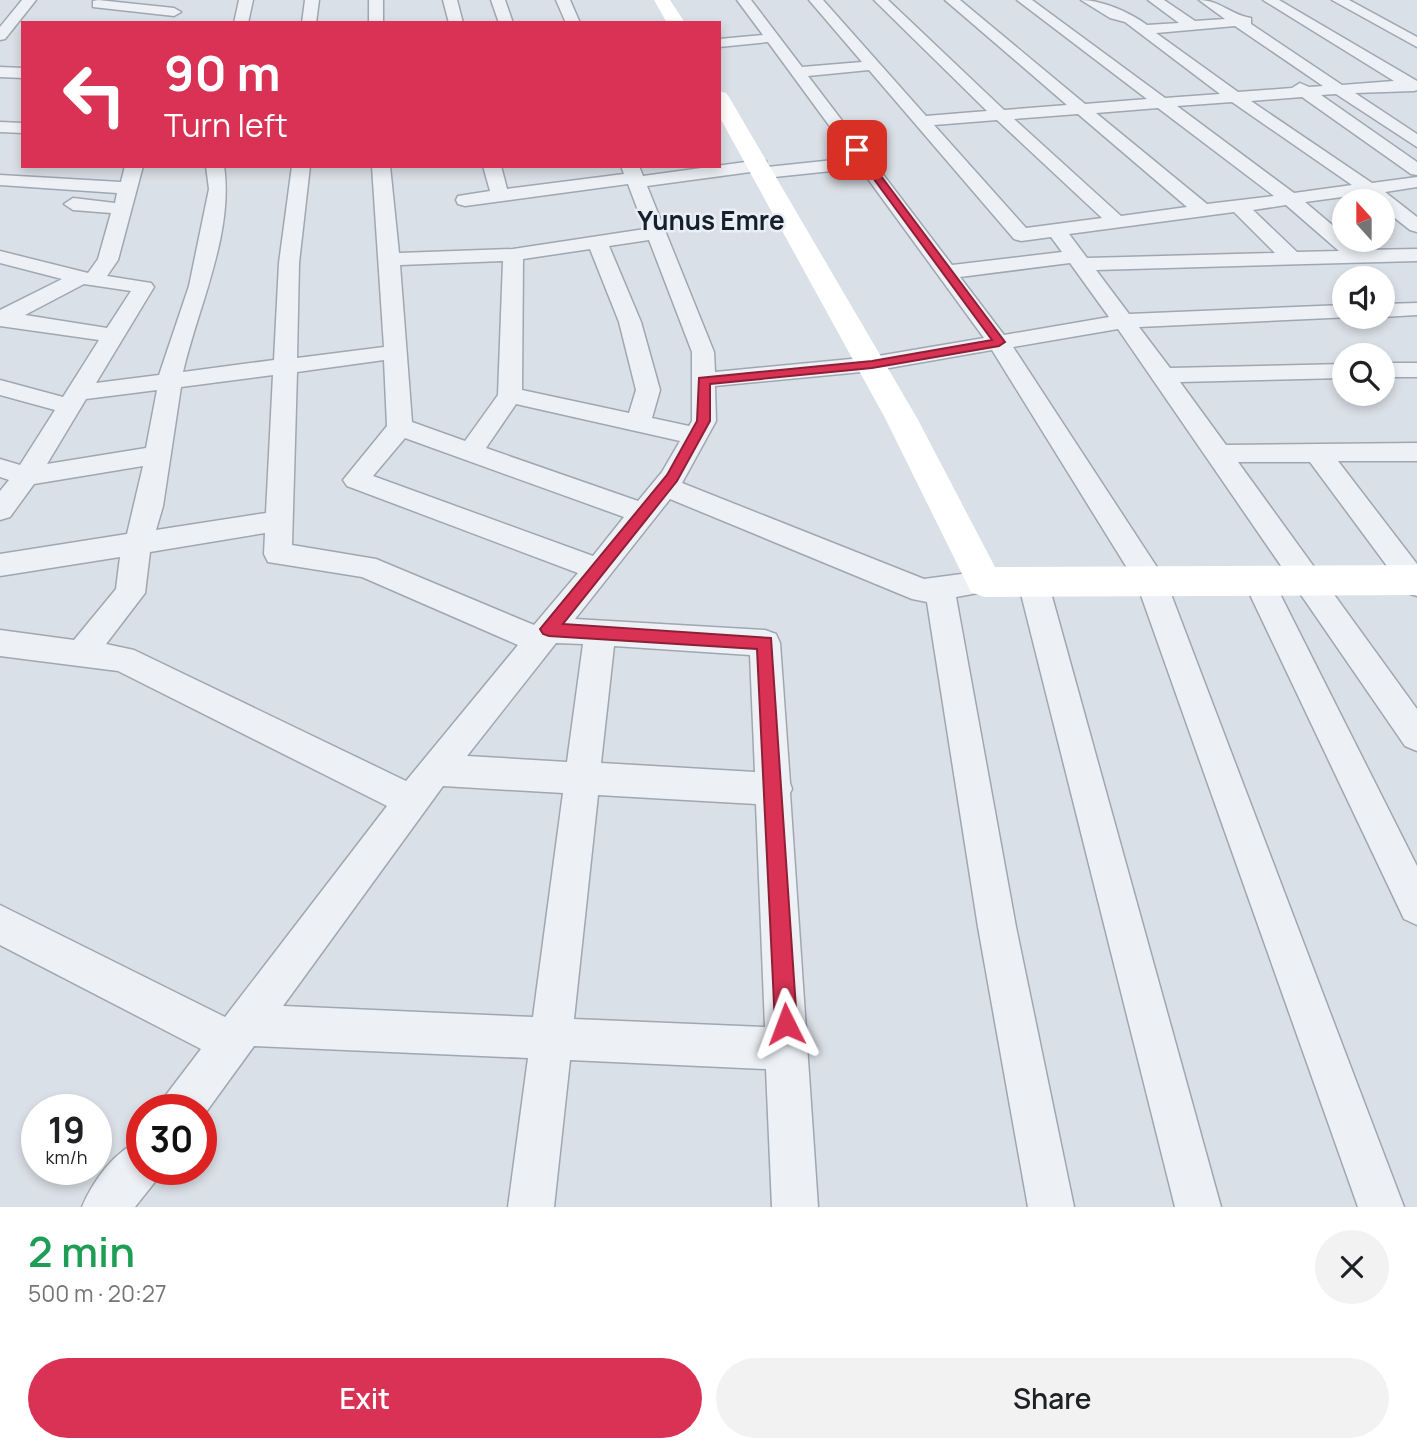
<!DOCTYPE html>
<meta charset="utf-8">
<style>
:root{--surface:#fff;--page:#f2f2f2;--text:#202124;--muted:#757577;--accent:#d93254}
body{margin:0;font-family:Manrope,sans-serif;background:var(--page);color:var(--text);height:100vh;display:flex;flex-direction:column;font-size:26px;white-space:nowrap}
*{box-sizing:border-box;margin:0}
p{font-size:23px;color:var(--muted)}
.icon{flex:none;width:38px;height:38px;fill:none;stroke:currentColor;stroke-width:2;stroke-linecap:round;stroke-linejoin:round}
.map{position:relative;height:1207px;overflow:hidden}
.details{display:flex;flex-direction:column;background:var(--surface);flex:1}
.details>*{flex:none}
.banner{position:absolute;left:21px;top:21px;width:700px;height:147px;border-radius:0px;box-shadow:0 4px 10px #0003;background:#d93254;color:#fff;overflow:hidden}
.needle{width:46px;rotate:339deg}
.fabs{position:absolute;left:1332px;top:189px;display:grid;gap:14px}
.fabs a{display:grid;place-items:center;width:63px;height:63px;border-radius:50%;background:var(--surface);box-shadow:0 4px 10px #0003;font-size:35px}
.speed{position:absolute;left:21px;top:1094px;display:flex;gap:14px;font-size:35px;font-weight:700;text-align:center}
.speed>*{display:grid;place-content:center;width:91px;height:91px;border-radius:50%;background:var(--surface);box-shadow:0 4px 10px #0003;line-height:1}
.speed small{font-size:18px;font-weight:400}
.speed .limit{border:10px solid #d22;background:#fff;color:#111}
.pin{position:absolute;display:grid;place-items:center;width:60px;height:60px;color:#fff;margin:-30px;border-radius:14px;box-shadow:0 4px 10px #0006}
.me{position:absolute;width:77px;margin:-38px;rotate:357deg;stroke-linejoin:round;filter:drop-shadow(0 0 5px #0008)}
.turn{display:flex;align-items:center;gap:24px;height:147px;padding:0 28px;font-size:32px}
.turn .icon{width:91px;height:91px;stroke-width:2.5}
.turn b{display:block;font-size:49px;line-height:60px}
.round{display:grid;place-items:center;flex:none;width:74px;height:74px;border-radius:37px;background:var(--page)}
.headline{display:flex;align-items:center;justify-content:space-between;height:119px;padding:0 28px}
h1{font-size:42px;font-weight:600;line-height:52px;color:#1e9e55}
.button{display:flex;gap:14px;margin-top:auto;padding:14px 28px}
.button a{flex:1;height:80px;border-radius:42px;background:var(--accent);color:#fff;font-size:28px;font-weight:600;line-height:80px;text-align:center}
.button a+a{background:var(--page);color:var(--text)}
.map>svg:first-child{display:block}
.lines{fill:none;stroke-linecap:round;stroke-linejoin:round}
.minor-casing{stroke:#9fa7b1;stroke-width:3}
.minor{fill:#edf0f5;fill-rule:evenodd}
.secondary{fill:#fff;fill-rule:evenodd}
.route{fill:#d93254;stroke:#8d2037;stroke-width:2}
.labels{text-anchor:middle;dominant-baseline:central;stroke-width:5;stroke-linejoin:round;paint-order:stroke}
.far-district-label{font-size:26px;font-weight:bold;fill:#161f2e;stroke:#e9eff4}
</style>
<div class="map">
<svg width="1417" height="1207" viewBox="0 0 1417 1207">
<rect width="100%" height="100%" fill="#dae0e7"/>
<g class="lines">
<defs>
<path id="minor" d="M22,0H36L5,39L0,40V27Z
M98,0L174,8L181,12L174,16L93,7V1Z
M239,0H253L248,23H234Z
M305,0H319L316,23H302Z
M369,0H383V23H369Z
M443,0H457L463,23H449Z
M491,0H505L513,23H499Z
M556,0H570L580,23H566Z
M737,0H751L802,67L862,62L809,0H823L926,116L987,111L874,0H888L1004,110L1067,105L945,0H960L1085,104L1147,99L1017,0H1032L1165,98L1220,94L1125,22L1110,18L1081,0C1102,0 1131,13 1147,25L1179,23L1148,0H1164L1195,21L1225,19L1199,0C1220,0 1231,15 1251,18V24L1342,85L1394,81L1263,0H1279L1417,81V90L1414,91L1355,93L1417,134V147L1336,94L1321,95L1417,162V175L1411,174L1302,97L1251,101L1372,183L1417,177V187L1385,192L1417,217V232L1410,230L1382,208V201H1374L1365,194L1305,202L1344,235V240H1350L1362,250L1417,249V261L1096,270L1129,314L1344,305V317H1351L1139,327L1170,368L1344,364V378L1180,382L1226,445L1417,443V461H1338L1417,564V596L1407,593L1310,462H1238L1417,709V751L1405,746L1118,329L1013,347L1166,581L1404,1207H1358L1137,584L992,350L872,371L715,386L716,421L682,483L924,579L984,571L994,574L999,582L994,590L956,597L1016,927L1074,1207H1028L978,927L927,602L912,599L670,499L575,619L765,630L776,634L780,643L790,783L792,789L790,793L818,1207H772L766,1069L570,1060L554,1207H508L528,1058L254,1046L201,1119V1110H159L166,1095L201,1049L0,945V905L225,1017L387,806L118,671L0,656V630L74,640L116,589L120,557L0,576V554L127,534L143,466L34,484L10,517L0,520V491L9,480L0,477V459L20,465L55,410L0,395V380L63,397L99,340L0,326V310L62,279L0,263V251L88,273L98,259L111,213L73,210L64,204L73,198L115,203L117,193L0,185V175L121,182L125,166H143L118,260L107,276L151,283L154,287L96,383L159,375L189,286L209,189L206,166H224C234,233 198,307 183,372L274,360L279,263L292,166H310L299,263L297,358L384,347L372,166H390L399,253L513,249L645,229L628,184L465,206L458,204L456,200L458,196L490,191L483,166H501L507,189L624,174L621,166H639L643,176L760,160L766,161L767,167L853,158L768,42L719,47V39L763,35ZM1235,26L1323,86L1309,87L1300,83L1292,88L1238,92L1156,33ZM869,70L1014,239L1021,241L1051,237L1062,252L952,265L808,76ZM1232,102L1352,185L1294,193L1177,106ZM1158,108L1274,196L1207,204L1096,113ZM1078,114L1187,207L1121,216L1014,119ZM997,120L1102,218L1026,228L934,125ZM860,168L984,338L872,357L715,372L714,352L647,186L758,171L759,177L765,178ZM1286,205L1339,251L1297,252L1253,210ZM1234,212L1275,253L1087,258L1069,234ZM649,240L692,352V421L689,426L652,418L660,390L641,322L609,246ZM590,249L619,322L636,390L629,413L522,390L523,259ZM503,261L498,395L465,441L412,422L400,265ZM1070,263L1109,317L1004,335L960,277ZM84,284L131,291L107,328L25,315ZM384,360L387,426L343,480L347,486L578,573L534,625L376,559L292,545L297,372ZM273,375L266,513L156,530L163,506L181,387ZM157,390L146,448L47,464L86,399ZM516,404L680,441L662,472L638,501L486,448ZM405,438L624,517L593,556L373,476ZM265,533L264,554L268,562L362,577L518,645L406,781L134,650L106,644L145,593L150,552ZM556,643L583,644L567,762L467,756ZM614,646L750,655L755,772L601,763ZM443,786L563,793L533,1017L283,1006ZM598,795L756,804L765,1027L574,1019Z
M1332,0H1349L1417,37V47Z
M0,67L23,68V78L0,77Z
M0,122L23,123V133L0,132Z
M1417,303V315L1382,317H1379H1382V304Z
M1382,363H1417V377H1382Z
M1258,569L1268,572L1273,580L1417,866V925L1404,919L1243,580L1248,572Z
M1033,571L1043,574L1048,582L1221,1207H1175L1018,582L1023,574Z
M142,1140V1169H162L158,1178L135,1207H82C93,1181 115,1150 142,1140Z"/>
</defs>
<use href="#minor" class="minor-casing"/>
<use href="#minor" class="minor"/>
<path class="secondary" d="M654,0H670L685,23H667Z
M719,91L726,93L729,97L917,418L995,567L1417,565V595L984,597L971,592L885,418L719,116Z"/>
</g>
<path class="route" d="M854,148H860L1005,342L999,346L872,368L710,384V421L677,481L563,624L771,638L797,1024L794,1032L786,1035L778,1032L775,1024L757,649L549,636L543,634L540,629L667,475L697,421L699,378L872,361L992,340L854,152Z"/>
<g class="labels">
<g class="far-district-label">
<text x="711" y="220">Yunus Emre</text>
</g>
</g>
</svg>
<div class="fabs">
<a><svg class="needle" viewBox="-14 -14 28 28"><path d="M0-13l5 13h-10z" fill="#e53935"/><path d="M0 13l5-13h-10z" fill="#757577"/></svg></a>
<a><svg class="icon" aria-label="sound" viewBox="0 0 24 24"><path d="M4 9h4l5-4v14l-5-4H4zM17 9q2 3 0 6"/></svg></a>
<a><svg class="icon" aria-label="search" viewBox="0 0 24 24"><circle cx="10" cy="10" r="6"/><path d="M15 15l6 6"/></svg></a>
</div>
<div class="speed"><div>19<small>km/h</small></div><div class="limit">30</div></div>
<div class="pin" style="left:857px;top:150px;background:#d93025"><svg class="icon" aria-label="arrive" viewBox="0 0 24 24"><path d="M6 21V4h12l-3 4 3 4H6"/></svg></div>
<svg class="me" style="left:786px;top:1024px" viewBox="-20 -20 40 40"><path d="M0-17L14 15 0 8-14 15z" fill="#d93254" stroke="#fff" stroke-width="4"/></svg>
<div class="banner">
<div class="turn"><svg class="icon" aria-label="left" viewBox="0 0 24 24"><path d="M17 20v-9H6M10 6l-5 5 5 5"/></svg><div><b>90 m</b>Turn left</div></div>
</div>
</div>
<section class="details">
<div class="headline"><div><h1>2 min</h1><p>500 m · 20:27</p></div><a class="round"><svg class="icon" aria-label="close" viewBox="0 0 24 24"><path d="M6 6l12 12M18 6L6 18"/></svg></a></div>
<div class="button"><a>Exit</a><a>Share</a></div>
</section>
